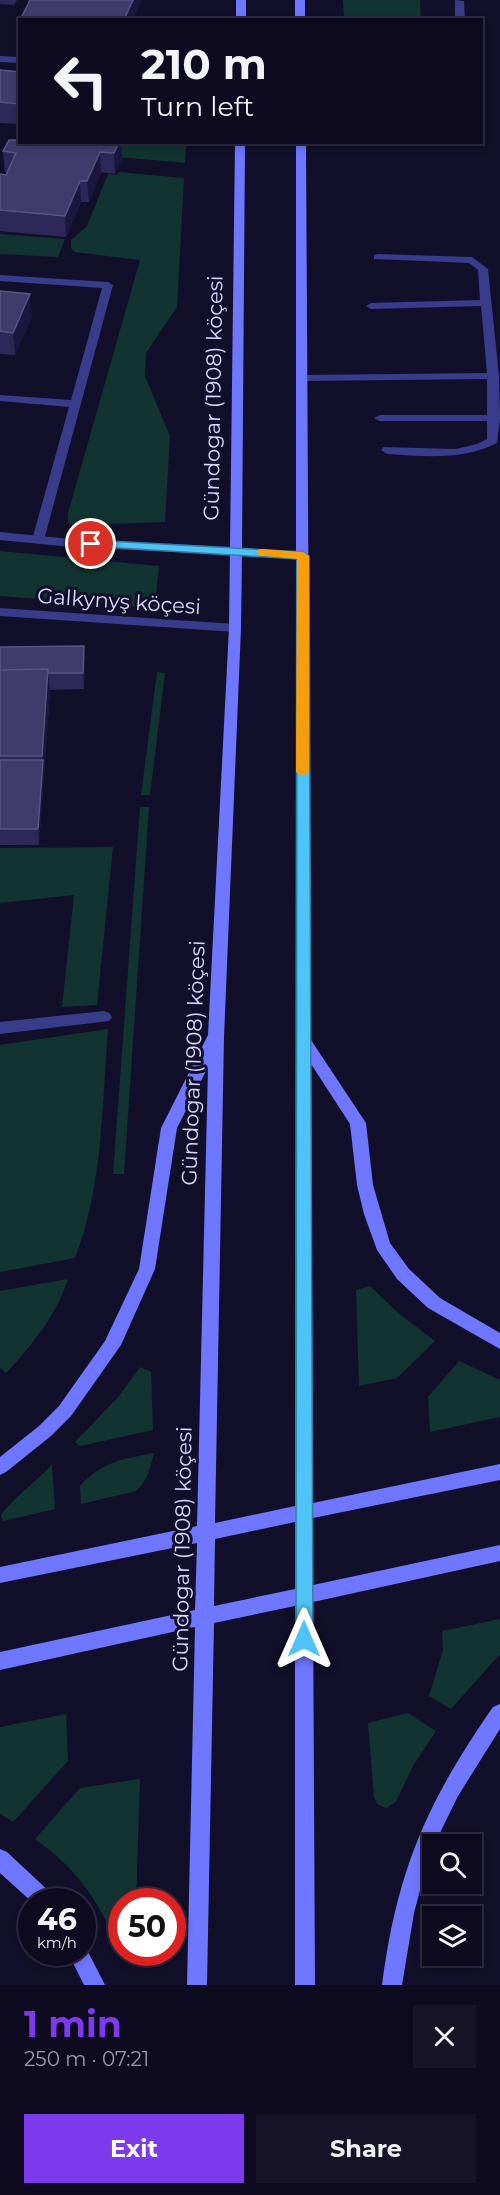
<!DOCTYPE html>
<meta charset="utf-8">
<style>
:root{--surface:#0e0b20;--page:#171429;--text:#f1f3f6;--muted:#9b9ba5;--line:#2e2b3e;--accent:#7c3aed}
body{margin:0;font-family:Montserrat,sans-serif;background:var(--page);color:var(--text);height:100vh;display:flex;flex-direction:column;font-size:22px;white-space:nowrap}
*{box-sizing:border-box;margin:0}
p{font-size:20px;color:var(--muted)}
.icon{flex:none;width:33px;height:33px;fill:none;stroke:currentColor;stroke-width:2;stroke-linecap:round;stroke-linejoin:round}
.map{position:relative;height:1985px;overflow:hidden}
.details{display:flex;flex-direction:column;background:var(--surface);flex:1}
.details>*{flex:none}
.hud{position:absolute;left:18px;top:18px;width:465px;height:126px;border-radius:0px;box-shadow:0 3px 9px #0003,0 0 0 2px var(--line);background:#0e0b20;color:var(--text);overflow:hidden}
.controls{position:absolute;left:422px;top:1834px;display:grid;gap:12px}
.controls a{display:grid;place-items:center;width:60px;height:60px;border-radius:0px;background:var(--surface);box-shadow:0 3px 9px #0003,0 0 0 2px var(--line);font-size:30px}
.speed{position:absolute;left:18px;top:1888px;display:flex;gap:12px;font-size:30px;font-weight:700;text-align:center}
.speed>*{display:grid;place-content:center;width:78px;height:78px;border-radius:50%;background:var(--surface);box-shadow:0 3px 9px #0003,0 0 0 2px var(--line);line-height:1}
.speed small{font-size:15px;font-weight:400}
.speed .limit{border:9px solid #d22;background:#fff;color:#111}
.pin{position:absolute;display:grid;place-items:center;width:51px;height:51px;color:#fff;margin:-26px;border:3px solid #fff;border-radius:50%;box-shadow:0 2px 6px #0007}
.me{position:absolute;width:66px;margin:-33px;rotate:0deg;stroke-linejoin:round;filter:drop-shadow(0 0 4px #0008)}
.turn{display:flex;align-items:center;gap:21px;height:126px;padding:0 24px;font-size:27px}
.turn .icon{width:78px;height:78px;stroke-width:2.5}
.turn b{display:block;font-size:42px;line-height:51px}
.round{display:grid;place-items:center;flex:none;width:63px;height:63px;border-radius:0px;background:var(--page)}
.overview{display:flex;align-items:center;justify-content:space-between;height:102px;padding:0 24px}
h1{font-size:36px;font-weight:700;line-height:45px;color:var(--accent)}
.cta{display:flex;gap:12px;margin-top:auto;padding:12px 24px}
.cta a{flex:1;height:69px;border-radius:0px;background:var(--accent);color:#fff;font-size:24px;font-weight:700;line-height:69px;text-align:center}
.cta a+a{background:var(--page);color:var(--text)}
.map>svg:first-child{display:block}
.green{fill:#123430}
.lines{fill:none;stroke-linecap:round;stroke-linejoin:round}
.service{fill:#393b8b;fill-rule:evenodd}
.minor{fill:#393b8b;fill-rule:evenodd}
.secondary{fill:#6f76ff;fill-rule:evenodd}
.wall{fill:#2e2859}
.shaded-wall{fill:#1b163e}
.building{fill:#403b6a;stroke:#585482;stroke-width:1.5}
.route{fill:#4fc3f7;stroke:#337fa1;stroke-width:1.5}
.slow{fill:#f59e0b}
.labels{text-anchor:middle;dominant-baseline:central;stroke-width:6;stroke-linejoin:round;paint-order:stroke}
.street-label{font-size:21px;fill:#dad8ff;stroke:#120f2a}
</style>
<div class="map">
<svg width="500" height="1985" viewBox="0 0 500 1985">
<rect width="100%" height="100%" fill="#120f2a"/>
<path class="green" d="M343,0H420L421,19H344Z
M115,143H186L185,163L109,156Z
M118,172L184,178L177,307L146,353L145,376L170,436L165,522L84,525V531L68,523V513L140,260L74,252L71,248V240L87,226L108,174L117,175Z
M0,234L65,239L58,257L0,254Z
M0,551L159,566L155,608L0,596Z
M157,672L165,673L150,795H141Z
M140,807H149L124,1174H113Z
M113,847L97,1005L62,1007L74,895L0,903V848Z
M108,1029C102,1105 103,1186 75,1258L0,1272V1045Z
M68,1279C56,1316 32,1345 6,1373L0,1368V1291Z
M370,1286L397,1312L435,1341L397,1378L359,1386L356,1290Z
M459,1361L500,1380V1417L430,1432L428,1397Z
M140,1367L151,1372L153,1430L80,1446L75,1442L119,1396Z
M154,1453C150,1467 148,1481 136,1491L81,1504L80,1486C103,1461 123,1459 154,1453Z
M52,1464L55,1509L3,1521L1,1516C5,1505 42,1477 52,1464Z
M500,1619V1654L451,1709L429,1696L443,1650L442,1631Z
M408,1713L436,1731L413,1766L396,1802L386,1808L377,1804L374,1797L368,1723Z
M66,1714L68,1761L13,1822L0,1814V1727Z
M140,1779L136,1902H122L121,1936L117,1937L113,1934C92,1892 74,1867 35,1839L80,1788Z"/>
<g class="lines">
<path class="service" d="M455,0L464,1L465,20H455Z
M0,56L20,57V63L0,62Z
M378,254L472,257L488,269L499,376L500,418L497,443C462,461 425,456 387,454L381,450L383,447L456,449L477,444L487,439V421H380L374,418L380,415H487V379L302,381L296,378L302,375L487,373L481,306L371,309L366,306L371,303L480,300L478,270L469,263L374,259V255Z
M0,275L108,282L113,285L44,540L38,544L32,540L69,407L0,401V395L71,400L102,288L0,281Z
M104,1011L109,1013L112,1017L109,1021L0,1034V1022Z"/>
<path class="minor" d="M0,532L71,539L236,547L242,551L236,555L71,547L0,540Z
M0,608L235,624L241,628L235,632L0,616Z"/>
<path class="secondary" d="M236,0H246V20H236Z
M295,0H305V20H295Z
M235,142H245L242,548L296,552V142H306L311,1040L366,1123L373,1185L390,1243L409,1269L440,1298L500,1333V1349L428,1308L397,1279L377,1250L364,1214L357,1185L350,1124L311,1064L313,1503L500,1464V1480L313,1518V1585L500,1545V1561L313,1602L315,1985H295V1606L214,1623L207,1985H187L195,1627L0,1670V1652L195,1610L197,1543L0,1583V1567L197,1526L208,1067L177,1128L155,1269L121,1345L71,1416L51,1436L6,1472L0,1475V1457L39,1426L59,1406L105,1341L139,1269L161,1128L208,1035L229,628ZM242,555L296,559L295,1506L215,1523L224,1037L241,628ZM295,1522V1589L214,1606L215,1539Z
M500,1704V1729L458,1796L434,1845H432L414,1913L402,1985H382C397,1870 427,1802 493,1707Z
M0,1849L7,1852L53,1895L56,1902H32L0,1873Z
M82,1945L85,1946L105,1985H84L68,1953H82Z"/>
</g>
<path class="wall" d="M0,0H17L14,5L0,4Z
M20,20V42L18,23Z
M0,70L20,72V124L0,123Z
M20,142H121L122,158L115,174L101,172L89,202H81L66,237L0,231V174L6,175L7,172H5L3,151Z
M0,291L32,316L15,355L0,354Z
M84,646L85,663L84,689L50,690L39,845H0V647Z"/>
<path class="shaded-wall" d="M133,0H142L133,20H124Z
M119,142H121L122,158L115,174L114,153Z
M100,152L101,172L89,202L87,181Z
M80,181L81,202L66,237L65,216Z
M30,294L32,316L15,355L13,333Z
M84,646L85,663L84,689L83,673Z
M48,669L50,690L39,845L38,829Z"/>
<path class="building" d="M30,0H133L124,20H20Z
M0,70L20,72V104L0,102Z
M9,140H20V142H119L114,153L100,152L87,181H80L65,216L0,210V174L6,175L16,153L3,151Z
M0,291L30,294L13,333L0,331Z
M84,646L83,673H48V669L0,670V647Z
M48,669L42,756H0V670Z
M0,760H43L38,829H0Z"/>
<path class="route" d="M91,540L303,552L309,556L313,1639L310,1644L304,1646L298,1644L296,1639L297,559L87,546V541Z"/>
<path class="slow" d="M261,549L303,552L309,556V772L302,776L296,772L297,559L257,555V550Z"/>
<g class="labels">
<g class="street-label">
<text transform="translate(213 398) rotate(-89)">Gündogar (1908) köçesi</text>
<text transform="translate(119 601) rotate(4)">Galkynyş köçesi</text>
<text transform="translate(193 1063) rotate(-88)">Gündogar (1908) köçesi</text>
<text transform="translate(182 1549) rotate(-89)">Gündogar (1908) köçesi</text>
</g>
</g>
</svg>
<div class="controls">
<a><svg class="icon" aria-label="search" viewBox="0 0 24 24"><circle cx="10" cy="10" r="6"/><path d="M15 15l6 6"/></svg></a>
<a><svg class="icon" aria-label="layers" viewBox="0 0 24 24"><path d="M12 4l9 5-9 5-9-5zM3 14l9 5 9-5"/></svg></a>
</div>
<div class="speed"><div>46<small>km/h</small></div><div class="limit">50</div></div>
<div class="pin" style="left:91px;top:544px;background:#d93025"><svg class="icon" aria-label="arrive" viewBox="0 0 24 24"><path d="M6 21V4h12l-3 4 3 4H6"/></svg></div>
<svg class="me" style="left:304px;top:1639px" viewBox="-20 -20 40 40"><path d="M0-17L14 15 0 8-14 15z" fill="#4fc3f7" stroke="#fff" stroke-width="4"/></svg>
<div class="hud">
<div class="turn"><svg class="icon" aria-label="left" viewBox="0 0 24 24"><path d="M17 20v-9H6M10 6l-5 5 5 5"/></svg><div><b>210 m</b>Turn left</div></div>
</div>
</div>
<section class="details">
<div class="overview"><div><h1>1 min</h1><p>250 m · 07:21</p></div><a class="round"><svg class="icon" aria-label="close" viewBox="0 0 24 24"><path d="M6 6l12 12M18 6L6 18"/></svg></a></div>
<div class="cta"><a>Exit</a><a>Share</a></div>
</section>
